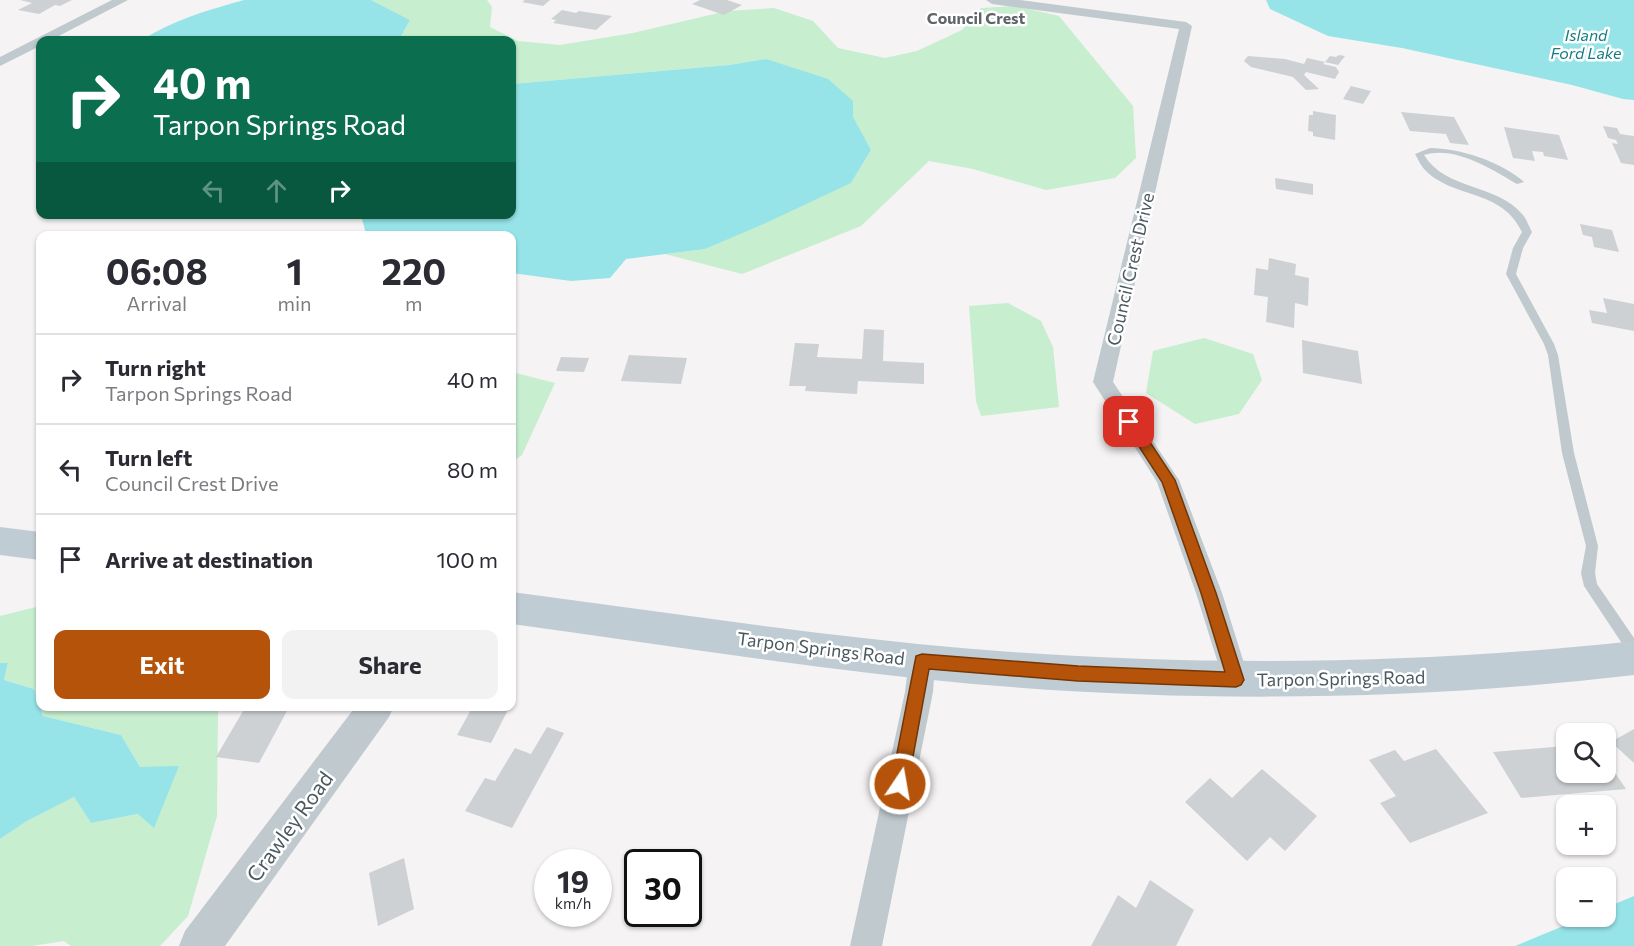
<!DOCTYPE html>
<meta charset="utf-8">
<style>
:root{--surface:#fff;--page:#f2f2f3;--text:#2b2b33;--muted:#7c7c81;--line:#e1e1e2;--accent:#b45309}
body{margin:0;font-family:Commissioner,sans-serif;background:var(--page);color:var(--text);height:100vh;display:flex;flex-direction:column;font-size:22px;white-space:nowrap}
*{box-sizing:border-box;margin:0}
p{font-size:20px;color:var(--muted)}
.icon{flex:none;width:33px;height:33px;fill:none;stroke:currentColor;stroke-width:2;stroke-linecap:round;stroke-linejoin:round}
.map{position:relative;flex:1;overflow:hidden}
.sheet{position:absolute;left:36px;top:231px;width:480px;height:480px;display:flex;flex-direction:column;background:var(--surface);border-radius:12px;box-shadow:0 2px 4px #0004}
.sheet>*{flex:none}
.top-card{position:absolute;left:36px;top:36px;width:480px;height:183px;border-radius:12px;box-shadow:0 2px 4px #0004;background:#0b6e4f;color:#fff;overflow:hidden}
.buttons{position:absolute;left:1556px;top:723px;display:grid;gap:12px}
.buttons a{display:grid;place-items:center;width:60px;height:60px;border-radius:12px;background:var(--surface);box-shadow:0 2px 4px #0004;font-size:30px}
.speed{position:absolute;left:534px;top:849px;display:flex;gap:12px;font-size:30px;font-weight:700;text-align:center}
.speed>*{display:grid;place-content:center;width:78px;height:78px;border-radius:50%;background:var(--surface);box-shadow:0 2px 4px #0004;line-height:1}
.speed small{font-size:15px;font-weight:400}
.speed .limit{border:3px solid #111;border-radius:9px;background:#fff;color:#111}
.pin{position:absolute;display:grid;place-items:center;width:51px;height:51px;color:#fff;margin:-26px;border-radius:12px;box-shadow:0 3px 9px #0006}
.me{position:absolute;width:66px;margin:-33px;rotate:12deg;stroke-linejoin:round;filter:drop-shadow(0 0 4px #0008)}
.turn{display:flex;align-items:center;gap:21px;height:126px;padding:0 18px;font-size:27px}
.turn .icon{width:78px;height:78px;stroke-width:2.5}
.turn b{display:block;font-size:42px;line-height:51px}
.lanes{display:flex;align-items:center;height:57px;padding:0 18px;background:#0003;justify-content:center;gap:30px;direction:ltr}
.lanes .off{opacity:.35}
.eta{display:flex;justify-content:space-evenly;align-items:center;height:102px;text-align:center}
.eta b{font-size:36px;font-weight:700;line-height:42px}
.primary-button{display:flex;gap:12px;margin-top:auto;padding:12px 18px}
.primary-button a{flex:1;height:69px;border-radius:12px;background:var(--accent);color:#fff;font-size:24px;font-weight:700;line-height:69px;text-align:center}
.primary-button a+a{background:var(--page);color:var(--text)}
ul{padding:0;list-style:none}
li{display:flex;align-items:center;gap:18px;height:90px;padding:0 18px;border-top:2px solid var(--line)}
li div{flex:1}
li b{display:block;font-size:22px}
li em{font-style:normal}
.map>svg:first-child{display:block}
.green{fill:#c6eecf}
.water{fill:#96e4e8}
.building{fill:#cdd1d4}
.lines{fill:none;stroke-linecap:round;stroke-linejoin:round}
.service{fill:#bfc9ce;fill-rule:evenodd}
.minor{fill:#bfc9ce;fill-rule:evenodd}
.tertiary{fill:#bfc9ce;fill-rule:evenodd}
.secondary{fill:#c0ccd3;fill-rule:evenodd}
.route{fill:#b45309;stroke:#753606;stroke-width:1.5}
.labels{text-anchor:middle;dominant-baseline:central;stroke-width:5;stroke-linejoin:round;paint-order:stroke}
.far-neighbourhood-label{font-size:16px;font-weight:bold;fill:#5f6467;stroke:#fff}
.far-water-label{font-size:16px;font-style:italic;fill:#157d82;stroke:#fff}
.street-label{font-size:18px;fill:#4b595f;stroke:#fff}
.near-street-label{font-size:21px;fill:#4b595f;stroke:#fff}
</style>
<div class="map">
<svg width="1634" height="946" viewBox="0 0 1634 946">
<rect width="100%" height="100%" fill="#f5f3f3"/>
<path class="green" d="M371,0H487L492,7L490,27L518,41L560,45L633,33L727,11L774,8L813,21L838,48L885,58L917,51L962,30L981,8L1015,6L1059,16L1133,106L1136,158L1115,178L1046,190L973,169L929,161L861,226L742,274L665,254L705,249L851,183L871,150L852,117L766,59L729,65L512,84V40H399L410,20Z
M1008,303L1041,321L1053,347L1059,407L981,416L976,401L969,306Z
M1204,338L1253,354L1262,380L1239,414L1195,424L1146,393L1153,351Z
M512,372L555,383L522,455L512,462Z
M40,606V706L218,707L217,816L188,916L160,946H71L64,941L32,946H0V839L27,821L74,797L91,823L139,814L179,767H140L121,735L43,716L34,689L4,680L8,664L0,663V616Z"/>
<path class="water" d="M244,0H371L410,20L399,40H142C173,20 208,10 244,0Z
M1266,0H1634V100L1623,99L1572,85L1402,48L1328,36L1270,9Z
M766,59L828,79L853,101V117L871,150L851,183L768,222L705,249L626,259L610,278L571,281L512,273V236L366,234L361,215L512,214V84L729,65Z
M0,663H8L4,680L34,689L43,716L121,735L140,767L179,766L154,828L138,814L91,823L74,797L27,821L0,839Z
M1634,896V946H1515L1585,917L1605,916V908Z"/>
<path class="building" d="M20,0H72L60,6L55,5L39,14L18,10L32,3Z
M525,0H550L543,6L522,2Z
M700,0H727L742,5L724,15L692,4Z
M562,10L576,13L579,11L612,16L596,30L553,23L556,20L551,19Z
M1339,55L1345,56L1338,65L1325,62L1330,56L1336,57Z
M1248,56L1285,59L1304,64L1307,58L1325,62L1323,64L1336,67L1339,72L1335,79L1306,72L1304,75L1319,89L1306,90L1293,77L1251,67L1244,61Z
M1351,86L1371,91L1363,104L1343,99Z
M1313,111L1336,115L1335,140L1313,136V132L1308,131L1309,115H1313Z
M1401,112L1454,117L1469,145L1450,143L1446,134L1410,131Z
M1603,126L1617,128L1620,134L1634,136V165L1621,163L1612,143L1618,144L1616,140L1608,138Z
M1504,127L1559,135L1568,160L1544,156L1543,152L1532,151L1535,161L1513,158Z
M1275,178L1313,184V195L1276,189Z
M1580,224L1612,230L1619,252L1594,247L1592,237L1583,235Z
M1269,258L1296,264L1295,275L1309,278L1308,306L1295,303L1294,328L1266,322L1268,297L1254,295L1256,268L1268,270Z
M1603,298L1634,304V331L1592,323L1589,310L1607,313Z
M864,329L884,330L883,361L924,363V384L858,381L857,394L805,391L806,386H789L795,343L819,344L817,357L862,359Z
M1302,340L1358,351L1362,384L1303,373Z
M629,355L687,358L681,384L621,381Z
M561,357L589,358L584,372L556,371Z
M246,706L288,709L259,763L216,757Z
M473,706H510L491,743L457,735Z
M547,727L564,733L512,828L465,811L485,778L495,781L515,748L531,754Z
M1634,729V763L1611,742Z
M1566,746V772H1605V758L1626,789L1521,798L1493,752Z
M1436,749L1488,813L1410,843L1380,803L1396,796L1369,760L1395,750L1404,761Z
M1262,769L1317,816L1285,851L1270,837L1247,861L1185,802L1210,778L1232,798Z
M404,858L414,909L378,926L369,873Z
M1150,880L1194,910L1176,946H1091L1118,895L1136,908Z"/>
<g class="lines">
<path class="service" d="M1430,148C1459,148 1502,162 1524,182L1517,184C1492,169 1454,145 1424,155C1446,191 1497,183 1523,215C1527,220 1529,227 1532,232L1523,248L1516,274L1554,344L1558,355L1574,453L1598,546L1595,573L1597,584L1634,638V656L1629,654L1584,586L1581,573L1586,546L1562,453L1548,355L1544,344L1506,274L1513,248L1522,232C1501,188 1455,200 1425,170C1421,166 1418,159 1415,154Z"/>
<path class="minor" d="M112,0H128L51,40H40V46L0,66V57Z
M986,0H1020L1186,22L1192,26L1113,382L1179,480L1222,593L1249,679L1246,688L1236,691L1226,688L1223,679L1196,593L1157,482L1093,382L1179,29L992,4Z
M922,649L931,653L935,661L933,692L882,946H850L905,692L909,661L913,653Z"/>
<path class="tertiary" d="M356,706H394L389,717L225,946H179L185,931Z"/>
<path class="secondary" d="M0,527L40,532V560L0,555Z
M512,592C665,612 819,636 973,649C1193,667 1414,665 1634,641V675C1414,701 1193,703 973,684C819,670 665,645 512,624Z"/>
</g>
<path class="route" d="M1129,417L1134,418L1175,480L1216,593L1244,680L1241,685L1236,687L1078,681L929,669L908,784L906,791L900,793L893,791L891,784L916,656L922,654L1078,666L1225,672L1201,593L1162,482L1123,422Z"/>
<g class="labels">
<g class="far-neighbourhood-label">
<text x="976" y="17">Council Crest</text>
</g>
<g class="far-water-label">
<text x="1586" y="34">Island<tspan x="1586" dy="18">Ford Lake</tspan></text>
</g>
<g class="street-label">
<text transform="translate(1130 269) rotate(-77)">Council Crest Drive</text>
<text transform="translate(821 648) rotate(7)">Tarpon Springs Road</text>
<text transform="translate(1341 678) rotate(-1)">Tarpon Springs Road</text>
</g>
<g class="near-street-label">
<text transform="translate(289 826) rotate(-54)">Crawley Road</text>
</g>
</g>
</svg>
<div class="buttons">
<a><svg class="icon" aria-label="search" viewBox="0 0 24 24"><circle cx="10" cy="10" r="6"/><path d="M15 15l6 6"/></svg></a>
<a>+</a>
<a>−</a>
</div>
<div class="speed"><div>19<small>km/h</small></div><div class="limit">30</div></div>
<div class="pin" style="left:1129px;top:422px;background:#d93025"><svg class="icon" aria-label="arrive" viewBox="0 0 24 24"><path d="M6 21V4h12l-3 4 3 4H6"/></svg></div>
<svg class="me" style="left:900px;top:784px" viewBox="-20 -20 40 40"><circle r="17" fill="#b45309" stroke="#fff" stroke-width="3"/><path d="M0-11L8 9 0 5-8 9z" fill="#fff"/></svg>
<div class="top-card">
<div class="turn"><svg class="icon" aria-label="right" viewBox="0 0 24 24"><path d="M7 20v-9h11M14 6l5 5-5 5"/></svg><div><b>40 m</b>Tarpon Springs Road</div></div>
<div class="lanes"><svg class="icon off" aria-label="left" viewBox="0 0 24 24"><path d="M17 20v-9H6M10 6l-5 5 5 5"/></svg><svg class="icon off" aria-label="ahead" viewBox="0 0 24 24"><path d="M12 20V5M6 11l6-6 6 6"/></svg><svg class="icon" aria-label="right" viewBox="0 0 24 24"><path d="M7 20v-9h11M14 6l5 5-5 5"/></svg></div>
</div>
<section class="sheet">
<div class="eta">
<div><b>06:08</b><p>Arrival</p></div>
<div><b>1</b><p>min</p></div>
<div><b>220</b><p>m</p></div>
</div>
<ul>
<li><svg class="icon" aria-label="right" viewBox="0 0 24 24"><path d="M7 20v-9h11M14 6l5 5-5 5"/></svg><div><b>Turn right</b><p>Tarpon Springs Road</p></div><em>40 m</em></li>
<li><svg class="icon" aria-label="left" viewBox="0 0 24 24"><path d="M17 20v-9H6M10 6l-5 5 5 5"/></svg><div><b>Turn left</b><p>Council Crest Drive</p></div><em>80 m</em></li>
<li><svg class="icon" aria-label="arrive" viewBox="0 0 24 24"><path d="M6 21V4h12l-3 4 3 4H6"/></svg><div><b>Arrive at destination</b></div><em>100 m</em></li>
</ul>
<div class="primary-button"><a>Exit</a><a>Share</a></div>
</section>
</div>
